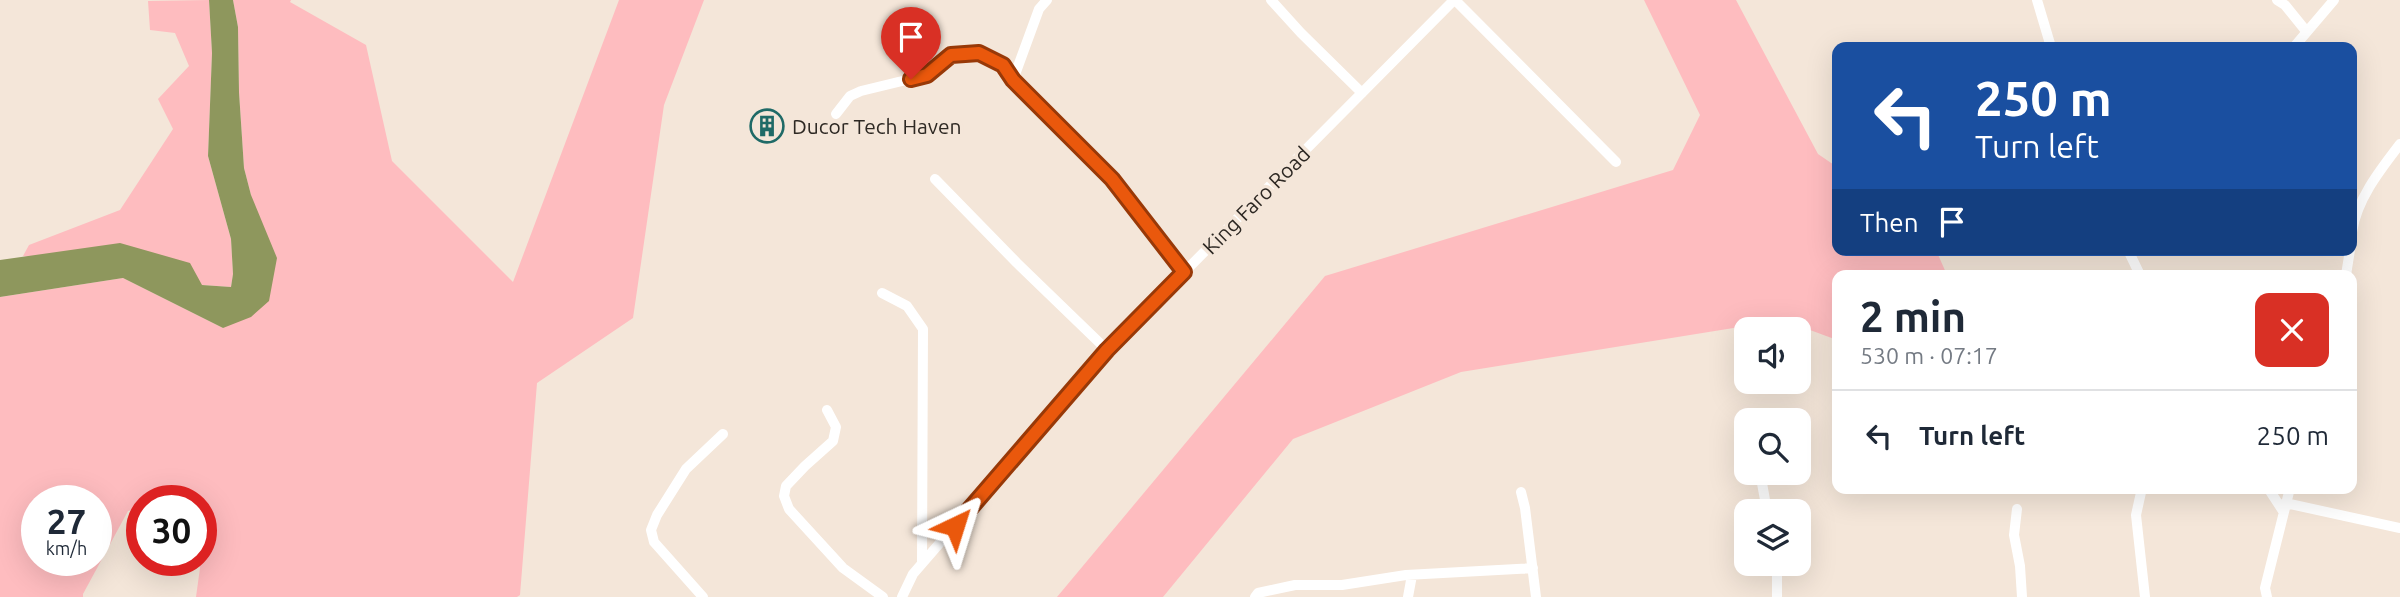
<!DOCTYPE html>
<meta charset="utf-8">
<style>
:root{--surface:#fff;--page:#f6f6f7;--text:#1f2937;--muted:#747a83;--line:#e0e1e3}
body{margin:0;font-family:Ubuntu,sans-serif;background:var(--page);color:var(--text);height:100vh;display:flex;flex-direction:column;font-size:26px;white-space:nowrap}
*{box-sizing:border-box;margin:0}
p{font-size:23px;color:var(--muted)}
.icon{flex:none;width:38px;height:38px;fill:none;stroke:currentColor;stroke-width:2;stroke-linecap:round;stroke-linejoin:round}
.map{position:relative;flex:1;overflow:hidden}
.side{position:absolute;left:1832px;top:270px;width:525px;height:224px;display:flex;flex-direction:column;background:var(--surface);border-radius:14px;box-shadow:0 7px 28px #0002}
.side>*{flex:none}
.banner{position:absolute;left:1832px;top:42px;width:525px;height:214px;border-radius:14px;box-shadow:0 7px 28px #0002;background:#1a4fa0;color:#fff;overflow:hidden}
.tools{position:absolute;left:1734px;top:317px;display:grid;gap:14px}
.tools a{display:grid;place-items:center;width:77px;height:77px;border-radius:14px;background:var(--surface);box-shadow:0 7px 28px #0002;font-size:35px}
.speed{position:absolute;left:21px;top:485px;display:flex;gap:14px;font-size:35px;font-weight:700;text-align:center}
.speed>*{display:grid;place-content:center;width:91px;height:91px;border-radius:50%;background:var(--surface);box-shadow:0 7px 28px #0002;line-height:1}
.speed small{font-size:18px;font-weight:400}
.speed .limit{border:10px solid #d22;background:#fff;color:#111}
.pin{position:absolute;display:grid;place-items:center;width:60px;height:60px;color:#fff;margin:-72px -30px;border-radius:50% 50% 50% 0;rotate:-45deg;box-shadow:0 0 7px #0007}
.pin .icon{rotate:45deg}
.me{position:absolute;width:77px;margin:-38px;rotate:41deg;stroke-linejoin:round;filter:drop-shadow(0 0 5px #0008)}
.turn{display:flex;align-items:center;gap:24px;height:147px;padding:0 28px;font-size:32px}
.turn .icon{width:91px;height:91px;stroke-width:2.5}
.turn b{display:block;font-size:49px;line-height:60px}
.then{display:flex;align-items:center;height:66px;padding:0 28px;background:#0003;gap:14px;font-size:26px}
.round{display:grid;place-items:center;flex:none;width:74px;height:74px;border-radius:14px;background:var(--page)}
.headline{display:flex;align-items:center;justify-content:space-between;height:119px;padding:0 28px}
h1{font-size:42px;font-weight:600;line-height:52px}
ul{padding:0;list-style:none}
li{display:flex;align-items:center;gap:21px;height:91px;padding:0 28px;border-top:2px solid var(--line)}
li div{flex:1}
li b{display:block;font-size:26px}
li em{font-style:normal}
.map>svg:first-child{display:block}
.green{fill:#febcbf;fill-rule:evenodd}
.water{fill:#8e975d}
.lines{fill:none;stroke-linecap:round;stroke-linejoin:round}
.minor{stroke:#fff;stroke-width:10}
.route-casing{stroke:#983908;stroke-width:18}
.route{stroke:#ea580c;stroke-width:12}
.labels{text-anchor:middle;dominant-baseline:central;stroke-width:7;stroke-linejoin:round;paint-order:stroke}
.poi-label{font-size:21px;fill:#2d2823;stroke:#f4e6d9;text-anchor:start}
.street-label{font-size:21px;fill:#2d2823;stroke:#f4e6d9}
</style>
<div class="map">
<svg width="2400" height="597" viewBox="0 0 2400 597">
<rect width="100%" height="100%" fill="#f4e6d9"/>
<path class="green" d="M209,0L212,53L208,156L231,239L233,274L231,287L202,285L23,256L29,245L120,210L173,129L158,99L189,66L175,33L150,30L148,1Z
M233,0H291L290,2L366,45L392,161L513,282L619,0H704L664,105L633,318L537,383L520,595L517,597H196L200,568L199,560H201V500H187L186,497L171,500H142V508L128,511L83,594V597H0V297L123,278L223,328L251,195L244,168L239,92L238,27ZM37,500H96V560H37Z
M1644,0H1736L1818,154L1837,167L1838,250H1936L1947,275H1838L1837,340L1783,320L1461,372L1293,439L1163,597H1057L1325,276L1673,170L1700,115Z"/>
<path class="water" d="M209,0H233L238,27L239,92L244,168L251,195L277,258L269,301L251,317L223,328L123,278L0,297V260L120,243L190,263L202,285L231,287L233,274L231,239L208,156L212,53Z"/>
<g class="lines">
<path class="minor" d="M1271,0L1301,33L1362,93
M1455,0L1616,162
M2037,0L2051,47
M2277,0L2285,5L2306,31
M2294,47L2334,0
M1013,80L1039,9L1047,0
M836,114L850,96L861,91L927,75L951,55L979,53L1003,65L1013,80L1112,179L1184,272
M935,179L1017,263L1107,350
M2352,232C2357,199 2380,170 2400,144
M2128,250L2140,275
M2346,275L2350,250
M882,293L907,306L923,329L922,563
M827,410L836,427L833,441L805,466L786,486L784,496L789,509L843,568L883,597
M1760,472L1767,511
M2142,488L2136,515L2145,597
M2268,488L2283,511
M1521,492L1525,508L1536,597
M2285,503L2400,528
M2017,509L2014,535L2020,566L2022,597
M1777,564V597
M703,597L654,542L651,530L657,515L686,469L723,434
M902,597L913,574L1107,350L1454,0
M1255,597L1258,593L1295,585H1342L1406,575L1533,568
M1408,597L1412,575
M2267,597L2265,588L2290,488"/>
</g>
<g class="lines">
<defs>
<path id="route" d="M911,79L927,75L951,55L979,53L1003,65L1013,80L1112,179L1184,272L1107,350L955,526"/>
</defs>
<use href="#route" class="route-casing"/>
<use href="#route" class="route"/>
</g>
<defs>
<symbol id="building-ring" viewBox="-11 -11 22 22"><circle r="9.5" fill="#f4e6d9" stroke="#1f6a67" stroke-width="1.5"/><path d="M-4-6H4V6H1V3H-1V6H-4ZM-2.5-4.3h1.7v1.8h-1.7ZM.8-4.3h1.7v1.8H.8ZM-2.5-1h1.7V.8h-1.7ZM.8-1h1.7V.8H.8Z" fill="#1f6a67"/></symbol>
</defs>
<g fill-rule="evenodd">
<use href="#building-ring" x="748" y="107" width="38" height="38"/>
</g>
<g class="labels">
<g class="poi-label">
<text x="792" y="126">Ducor Tech Haven</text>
</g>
<g class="street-label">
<text transform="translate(1256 200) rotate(-45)">King Faro Road</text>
</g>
</g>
</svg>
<div class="tools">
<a><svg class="icon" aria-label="sound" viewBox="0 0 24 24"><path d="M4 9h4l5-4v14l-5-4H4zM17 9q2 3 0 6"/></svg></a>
<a><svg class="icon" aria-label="search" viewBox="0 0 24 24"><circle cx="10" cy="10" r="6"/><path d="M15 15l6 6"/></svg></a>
<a><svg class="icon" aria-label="layers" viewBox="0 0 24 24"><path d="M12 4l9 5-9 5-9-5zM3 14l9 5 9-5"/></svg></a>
</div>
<div class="speed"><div>27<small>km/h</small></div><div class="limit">30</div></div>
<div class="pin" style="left:911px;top:79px;background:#d93025"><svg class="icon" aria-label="arrive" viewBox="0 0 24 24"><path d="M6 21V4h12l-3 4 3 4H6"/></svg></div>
<svg class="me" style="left:955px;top:526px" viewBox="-20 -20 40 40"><path d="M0-17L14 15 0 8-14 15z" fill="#ea580c" stroke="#fff" stroke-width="4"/></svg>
<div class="banner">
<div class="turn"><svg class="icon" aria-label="left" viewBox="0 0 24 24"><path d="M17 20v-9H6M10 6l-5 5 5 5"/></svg><div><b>250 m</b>Turn left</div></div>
<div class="then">Then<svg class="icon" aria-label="arrive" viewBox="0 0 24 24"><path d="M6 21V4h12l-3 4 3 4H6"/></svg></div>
</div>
<section class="side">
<div class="headline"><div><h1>2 min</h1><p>530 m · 07:17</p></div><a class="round" style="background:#d93025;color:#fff"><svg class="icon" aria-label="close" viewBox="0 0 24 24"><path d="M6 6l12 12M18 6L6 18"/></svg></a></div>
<ul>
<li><svg class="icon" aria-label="left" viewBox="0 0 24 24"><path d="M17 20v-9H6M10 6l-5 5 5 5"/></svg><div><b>Turn left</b></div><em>250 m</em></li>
</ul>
</section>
</div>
